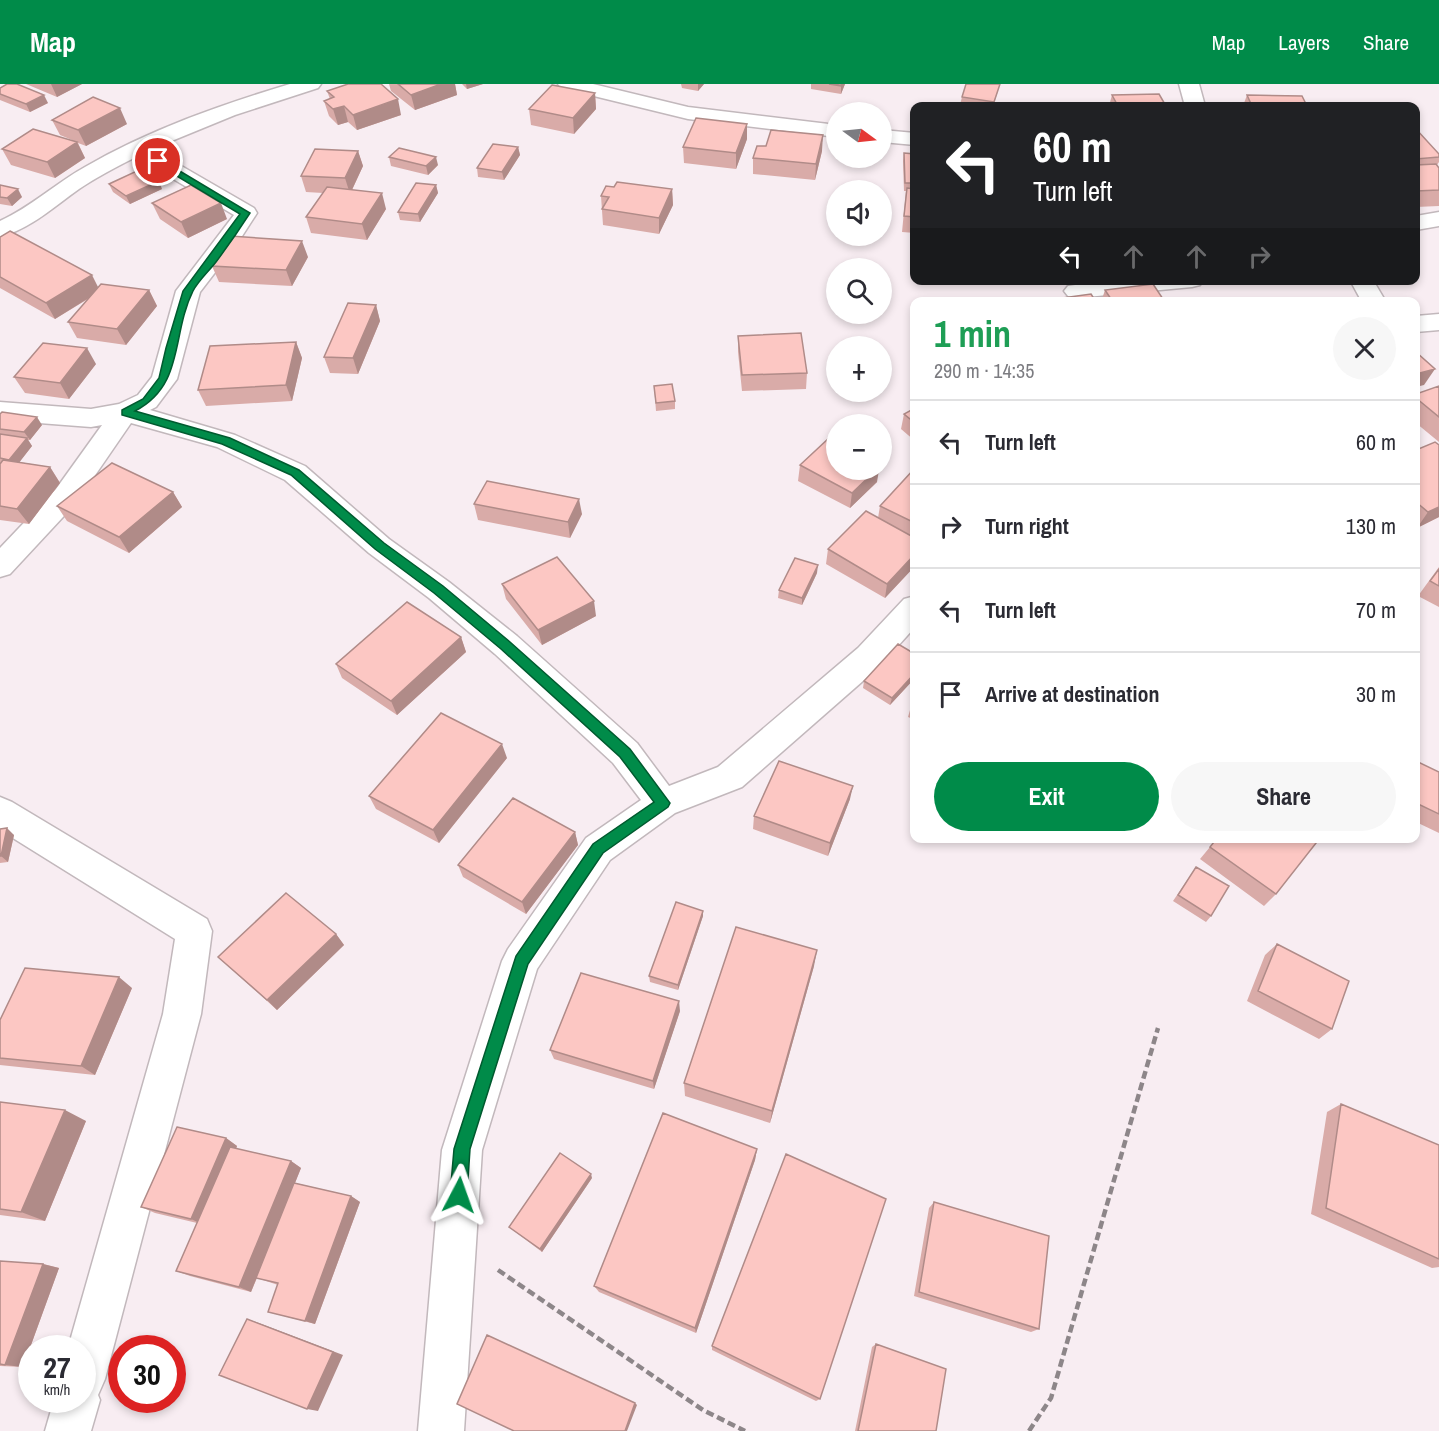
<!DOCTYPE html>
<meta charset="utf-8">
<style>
:root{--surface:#fff;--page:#f7f7f7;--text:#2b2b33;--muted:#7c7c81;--line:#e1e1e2;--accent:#008b49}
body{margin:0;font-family:"Archivo Narrow",sans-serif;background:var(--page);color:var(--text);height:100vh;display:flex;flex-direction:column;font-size:22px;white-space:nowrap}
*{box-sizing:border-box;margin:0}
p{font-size:20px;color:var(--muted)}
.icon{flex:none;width:33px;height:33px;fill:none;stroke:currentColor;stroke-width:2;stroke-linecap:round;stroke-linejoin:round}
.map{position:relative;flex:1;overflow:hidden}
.details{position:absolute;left:910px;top:213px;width:510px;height:546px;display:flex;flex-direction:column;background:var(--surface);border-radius:12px;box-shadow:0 3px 9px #0003}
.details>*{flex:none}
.guide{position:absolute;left:910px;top:18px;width:510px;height:183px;border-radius:12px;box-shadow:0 3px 9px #0003;background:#202124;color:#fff;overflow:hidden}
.needle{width:39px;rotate:105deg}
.tools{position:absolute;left:826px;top:18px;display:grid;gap:12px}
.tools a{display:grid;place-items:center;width:66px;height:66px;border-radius:50%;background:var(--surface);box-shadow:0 3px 9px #0003;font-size:30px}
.speed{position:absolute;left:18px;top:1251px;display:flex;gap:12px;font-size:30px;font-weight:700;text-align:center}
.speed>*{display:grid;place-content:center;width:78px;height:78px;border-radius:50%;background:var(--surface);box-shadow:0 3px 9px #0003;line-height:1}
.speed small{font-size:15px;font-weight:400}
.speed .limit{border:9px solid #d22;background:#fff;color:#111}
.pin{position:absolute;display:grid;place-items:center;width:51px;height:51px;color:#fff;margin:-26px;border:3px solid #fff;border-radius:50%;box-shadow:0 2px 6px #0007}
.me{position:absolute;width:66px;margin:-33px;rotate:4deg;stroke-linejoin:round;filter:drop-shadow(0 0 4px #0008)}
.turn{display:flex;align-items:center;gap:21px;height:126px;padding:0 24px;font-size:27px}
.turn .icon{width:78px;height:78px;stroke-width:2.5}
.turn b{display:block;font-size:42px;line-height:51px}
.lanes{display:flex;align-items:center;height:57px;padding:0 24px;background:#0003;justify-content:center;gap:30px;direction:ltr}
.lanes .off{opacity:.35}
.round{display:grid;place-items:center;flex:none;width:63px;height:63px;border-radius:32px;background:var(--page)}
.headline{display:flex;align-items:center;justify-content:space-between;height:102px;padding:0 24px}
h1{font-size:36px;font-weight:800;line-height:45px;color:#1e9e55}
.action{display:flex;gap:12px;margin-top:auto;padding:12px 24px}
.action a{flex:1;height:69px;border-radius:36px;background:var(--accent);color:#fff;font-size:24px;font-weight:800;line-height:69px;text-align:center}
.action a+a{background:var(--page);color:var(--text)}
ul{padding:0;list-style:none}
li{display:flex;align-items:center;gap:18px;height:84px;padding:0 24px;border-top:2px solid var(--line)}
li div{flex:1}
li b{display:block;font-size:22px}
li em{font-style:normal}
header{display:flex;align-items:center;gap:36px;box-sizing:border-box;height:84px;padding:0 30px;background:var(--accent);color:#fff}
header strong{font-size:28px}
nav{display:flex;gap:33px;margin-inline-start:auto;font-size:21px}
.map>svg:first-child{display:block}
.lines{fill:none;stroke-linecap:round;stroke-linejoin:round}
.minor-casing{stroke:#c2b8bc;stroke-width:3}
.path{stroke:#8d8689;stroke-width:4.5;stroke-dasharray:8 4;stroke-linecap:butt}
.minor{fill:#fff;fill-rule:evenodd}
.wall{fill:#d9aba8}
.shaded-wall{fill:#b08b88}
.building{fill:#fcc7c3;stroke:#b08b88;stroke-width:1.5}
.route{fill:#008b49;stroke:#005a2f;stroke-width:1.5}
</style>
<header>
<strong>Map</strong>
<nav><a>Map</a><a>Layers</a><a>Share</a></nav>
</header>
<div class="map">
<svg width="1439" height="1347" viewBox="0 0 1439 1347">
<rect width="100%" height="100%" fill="#f8edf2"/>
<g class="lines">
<defs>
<path id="minor" d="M290,0H321L318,4L235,31L152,65L254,124L257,129L237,160L200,208L177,295L156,323L150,326L235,351L305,382L389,455L449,498L517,552L637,659L669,702L718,683L858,564L904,515L915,512V543L880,582L742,703L675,729L610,776L537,885L482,1066L464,1347H418L442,1066L502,877L508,865L586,754L641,716L613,679L495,570L429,514L369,469L285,396L217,363L131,339L76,419L10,490L0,493V464L56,405L102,341L91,343L0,336V318L91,325L119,320L138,311L152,293L176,207L234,131L136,73C116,83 97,93 79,105C55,122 30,145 0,153V137C31,123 56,99 85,83C149,46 220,21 290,0Z
M558,0H593L688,23L837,41V53L688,35L561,4Z
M1179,0H1199L1205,22H1185Z
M882,46L915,49V61L882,58Z
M1439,128V142L1416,146V132Z
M1111,196H1203L1200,201L1192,203L1076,214L1068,212L1064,207L1068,202Z
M1350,196H1373L1386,218H1362Z
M1439,230V246L1416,248V232Z
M0,713L12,718L207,835L212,847L201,930L105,1295L98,1311L100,1316L91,1347H45L54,1316H82V1264H68L163,930L175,855L0,746Z"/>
</defs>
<use href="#minor" class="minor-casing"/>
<path class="path" d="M498,1186L703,1326L745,1347
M1029,1347L1051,1314L1158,944"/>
<use href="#minor" class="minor"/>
</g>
<path class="wall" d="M26,0H82L57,13Z
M389,0H455L457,11L415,26L391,7Z
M462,0H483L467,5Z
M681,0H704L698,7L682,4Z
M811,0H845L841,10L811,5Z
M0,4L48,19L30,28L0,16Z
M327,7L401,31L357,46L348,38L338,41L329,32L324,17L330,15Z
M998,7L993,22H972L960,21L962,13Z
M595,9L596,25L574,50L531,41L529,25Z
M1112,11L1166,22H1109Z
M1247,11L1307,22H1243Z
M52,36L127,40L86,62L78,59L85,74L55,94L11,81L2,65L72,56L60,51Z
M747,40V55L736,85L684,79L683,63Z
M1416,45L1439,70V78L1437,81L1439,84V122L1416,123Z
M518,63L520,71L504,96L478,93L477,84Z
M358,67L363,82L352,106L386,125L367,156L311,149L306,133L323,109L306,108L301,92Z
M822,67L815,96L753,90V74Z
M904,69L915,70V149L902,148L906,107H904L903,77Z
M389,73L438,81L428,91L391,82Z
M109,100L162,105L130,120L113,108Z
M0,101L22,113L12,122L0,120Z
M436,101L438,109L420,138L400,136L398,128Z
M614,103L672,105L673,121L659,150L603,141L601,112Z
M152,119L227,135L188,154L160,135Z
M0,153L98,203L149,206L157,222L126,261L77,254L68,238L88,215L55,235L0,204Z
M308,173L292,202L219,198L212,182Z
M1015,196H1061L1060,198L1015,197Z
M1105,206L1165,218H1101Z
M376,221L380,237L358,290L330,289L324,273Z
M738,252L807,289L806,305L742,307L738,268Z
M296,258L302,274L292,317L206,322L198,306Z
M96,280L69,315L25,309L14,293Z
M654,302L675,317V325L656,327Z
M1439,302V358L1416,339V310Z
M915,324V357L901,345L904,330Z
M0,330L42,341L30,356H28L32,362L19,378L50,383L60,399L29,440L0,436Z
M1416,366L1439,433L1417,444L1416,443Z
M800,381L877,398L850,424L798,397Z
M915,384V482L885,514L826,480L828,465L878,434L880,422Z
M173,408L182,423L129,469L67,437L57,422Z
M474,420L582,430L570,454L478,436Z
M1439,483V523L1418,512Z
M817,489L802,521L778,514L779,506Z
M502,500L596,532L542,561L506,515Z
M461,553L466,568L397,631L342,594L336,580Z
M915,570V594L890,621L863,604L864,597Z
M915,615V636L908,633L912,619Z
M507,674L439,759L376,725L369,712Z
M1416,677L1439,688V749L1416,738Z
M850,715L828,772L753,745L754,732Z
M0,745L14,751L8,778L0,779Z
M575,748L578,761L526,830L463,793L458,781Z
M1210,763L1276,810L1264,822L1200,775Z
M1196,783L1211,832L1206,838L1173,817Z
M703,827V832L678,906L650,898L649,892Z
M336,850L344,861L277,926L218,873Z
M1277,860L1332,945L1319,955L1247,917L1265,871Z
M814,882L770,1039L685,1012L684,999Z
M132,904L95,991L0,981V936Z
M680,927L654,1005L554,975L550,966Z
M0,1018L86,1037L45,1137L0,1131Z
M1341,1020L1439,1061V1183L1432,1184L1311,1130L1327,1028Z
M226,1054L237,1062L236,1065L291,1077L301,1084L295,1099L351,1112L360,1118L315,1240L268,1228L278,1201L257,1194L251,1208L190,1192L176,1187L197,1139L155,1129L141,1123Z
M757,1065L755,1076L696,1249L599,1208L594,1202Z
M592,1094L542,1168L509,1143Z
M934,1118L1039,1245L1031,1248L914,1212L929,1124Z
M0,1177L43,1180L59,1184L23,1283L0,1282Z
M876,1260L936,1347H855L872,1263Z
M712,1262L820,1315L816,1317L712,1266Z"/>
<path class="shaded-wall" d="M51,0H82L57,13Z
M441,0H455L457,11L415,26L411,11Z
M466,0H483L467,5Z
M698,0H704L698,7Z
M842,0H845L841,10V2Z
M595,9L596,25L574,50L573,34Z
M44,11L48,19L30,28L26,20Z
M398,15L401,31L357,46L353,31Z
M344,22L348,38L338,41L333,25Z
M120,24L127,40L86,62L78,46Z
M747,40V55L736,85V69Z
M823,51L822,67L815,96L816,80Z
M77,58L85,74L55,94L47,78Z
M518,63L520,71L504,96L502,88Z
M358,67L363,82L350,110L345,94Z
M436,73L438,81L428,91L426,82Z
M159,97L162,105L130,120L126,112Z
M436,101L438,109L420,138L418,130Z
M18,105L22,113L12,122L7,114Z
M672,105L673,121L659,150V134Z
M382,109L386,125L367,156L362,140Z
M221,119L227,135L188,154L181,138Z
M302,157L308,173L292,202L286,186Z
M92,191L100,207L55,235L46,219Z
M149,206L157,222L126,261L117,245Z
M376,221L380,237L358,290L353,274Z
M296,258L302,274L292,317L286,301Z
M87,264L96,280L69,315L60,299Z
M1435,285L1424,301L1416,303V290Z
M37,333L42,341L30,356L24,348Z
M27,354L32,362L15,384L9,376Z
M50,383L60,399L29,440L17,425Z
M876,386H879L877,398L850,424L852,409Z
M173,408L182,423L129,469L119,453Z
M579,415L582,430L570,454L568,438Z
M1439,423V433L1417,444L1428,428Z
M915,470V482L885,514L887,500Z
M818,481L817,489L802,521V514Z
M594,517L596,532L542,561L538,546Z
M461,553L466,568L397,631L391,617Z
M915,589V594L890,621L892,614Z
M502,660L507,674L439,759L433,746Z
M853,702L850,715L828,772L830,759Z
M7,744L14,751L8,778L1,772Z
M575,748L578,761L526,830L522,818Z
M703,827V832L678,906V901Z
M336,850L344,861L277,926L267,916Z
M817,866L814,882L770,1039L772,1027Z
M119,893L132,904L95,991L81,982Z
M679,917L680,927L654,1005L653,997Z
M65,1026L86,1037L45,1137L21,1128Z
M226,1054L237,1062L204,1141L191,1135Z
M757,1065L755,1076L696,1249L695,1244Z
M291,1077L301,1084L251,1208L239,1203Z
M591,1090L592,1094L542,1168L540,1165Z
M351,1112L360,1118L315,1240L305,1237Z
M43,1180L59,1184L23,1283L5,1281Z
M247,1235L259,1239L343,1271L318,1327L307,1325Z
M635,1319L637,1321L627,1347H625Z"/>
<path class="building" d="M7,0H17L44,11L26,20L0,10V4Z
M348,0H381L398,15L353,31L344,22L333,25L324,17L334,13L327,7Z
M398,0H441L411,11Z
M829,0H842L841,2Z
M966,0H1000L994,18L962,13Z
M552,1L595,9L573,34L529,25Z
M1159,10L1166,22H1118L1112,11Z
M1247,11L1302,12L1307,22H1252Z
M93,13L120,24L78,46L52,36Z
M696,34L747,40L736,69L683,63Z
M33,45L77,58L47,78L2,65Z
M1416,45L1439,70V73L1416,75Z
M771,46L823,51L816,80L753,74L757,62H766Z
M493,60L518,63L502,88L477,84Z
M399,64L436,73L426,82L389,73Z
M315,65L358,67L345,94L301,92Z
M904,69L915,70V99H905Z
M1436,80L1439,84V106L1416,107V81Z
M141,85L159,97L126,112L109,100Z
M617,98L672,105L659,134L602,125L609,113L601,112L606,102L614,103Z
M416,99L436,101L418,130L398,128Z
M0,101L18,105L7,114L0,113Z
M191,101L221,119L181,138L152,119Z
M327,103L382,109L362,140L306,133Z
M907,104L915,105V133L904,132Z
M10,147L92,191L46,219L0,193V153Z
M230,152L302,157L286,186L212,182Z
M101,200L149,206L117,245L68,238Z
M1153,200L1165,218H1113L1105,206Z
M1091,210L1096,218H1041V217Z
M348,219L376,221L353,274L324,273Z
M801,249L807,289L742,291L738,252Z
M296,258L286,301L198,306L210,262Z
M43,259L87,264L60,299L14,293Z
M1416,268L1435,285L1416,290Z
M672,300L675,317L656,319L654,302Z
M1439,302V333L1416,314V310Z
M915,324V339L904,330Z
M2,328L37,333L24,348L0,345V330Z
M0,350L27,354L9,376L0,374Z
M828,355L837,360V386H876L852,409L800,381Z
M1435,358L1439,361V423L1428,428L1416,418V366Z
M3,376L50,383L17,425L0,422V380Z
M112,379L173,408L119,453L57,422Z
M915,384V439L880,422Z
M487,397L579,415L568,438L474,420Z
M866,427L915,454V470L887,500L828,465Z
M557,473L594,517L538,546L502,500Z
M795,474L818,481L802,514L779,506Z
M1439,485V502L1430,497Z
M407,518L461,553L391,617L336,580Z
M898,560L915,570V589L892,614L864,597Z
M441,629L502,660L433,746L369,712Z
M779,677L853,702L830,759L754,732Z
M1416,677L1439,688V730L1416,719Z
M513,714L575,748L522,818L458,781Z
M7,744L1,772H0V745Z
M1217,754H1320L1276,810L1210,763Z
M1196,783L1229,802L1211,832L1178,811Z
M286,809L336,850L267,916L218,873Z
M676,818L703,827L678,901L649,892Z
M736,843L817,866L772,1027L684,999Z
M1277,860L1349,897L1332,945L1258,907Z
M25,884L119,893L81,982L0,974V936Z
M581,889L679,917L653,997L550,966Z
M0,1018L65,1026L21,1128L0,1125Z
M1341,1020L1439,1061V1175L1326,1124Z
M663,1029L757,1065L695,1244L594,1202Z
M177,1043L226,1054L191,1135L141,1123Z
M230,1063L291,1077L239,1203L176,1187Z
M560,1069L591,1090L540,1165L509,1143Z
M786,1070L886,1115L820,1315L712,1262Z
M294,1099L351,1112L305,1237L268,1228L278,1199L256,1194Z
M934,1118L1049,1152L1039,1245L919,1208Z
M0,1177L43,1180L5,1281L0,1280Z
M247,1235L333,1268L307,1325L219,1291Z
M487,1251L635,1319L625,1347H514L457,1320Z
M876,1260L946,1285L936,1347H858Z"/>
<path class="route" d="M158,74L250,129C239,146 228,162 216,178C209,187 198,197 193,207C171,251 185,301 135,327L230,354L299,386L384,459L443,502L510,558L630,665L670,719L668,723L603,769L528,880L470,1065L467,1111L465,1117L459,1120L453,1117L450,1111L454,1065L516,872L593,760L654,718L620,673L501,565L434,509L375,465L291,391L222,360L122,331V326L143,315L159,294L166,264L183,207L240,130L155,79L153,77Z"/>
</svg>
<div class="tools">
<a><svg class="needle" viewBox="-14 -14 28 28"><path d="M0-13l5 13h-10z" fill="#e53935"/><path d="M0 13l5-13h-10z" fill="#7c7c81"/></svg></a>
<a><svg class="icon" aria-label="sound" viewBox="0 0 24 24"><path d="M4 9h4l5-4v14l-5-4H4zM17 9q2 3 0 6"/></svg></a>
<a><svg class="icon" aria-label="search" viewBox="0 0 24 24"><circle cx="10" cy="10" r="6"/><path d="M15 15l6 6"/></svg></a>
<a>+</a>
<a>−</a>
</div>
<div class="speed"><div>27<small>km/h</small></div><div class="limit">30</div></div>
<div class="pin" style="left:158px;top:77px;background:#d93025"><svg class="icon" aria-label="arrive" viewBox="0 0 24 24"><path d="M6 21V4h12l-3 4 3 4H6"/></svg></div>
<svg class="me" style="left:459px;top:1111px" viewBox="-20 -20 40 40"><path d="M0-17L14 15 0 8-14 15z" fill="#008b49" stroke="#fff" stroke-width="4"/></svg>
<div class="guide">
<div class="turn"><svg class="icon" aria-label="left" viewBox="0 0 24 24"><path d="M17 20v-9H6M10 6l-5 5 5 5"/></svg><div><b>60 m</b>Turn left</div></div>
<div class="lanes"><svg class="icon" aria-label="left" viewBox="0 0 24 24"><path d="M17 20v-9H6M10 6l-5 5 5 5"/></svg><svg class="icon off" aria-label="ahead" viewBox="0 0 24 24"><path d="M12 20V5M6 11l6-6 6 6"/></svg><svg class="icon off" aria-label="ahead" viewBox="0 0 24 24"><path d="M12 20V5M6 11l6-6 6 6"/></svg><svg class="icon off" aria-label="right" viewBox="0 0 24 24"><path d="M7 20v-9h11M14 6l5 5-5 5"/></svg></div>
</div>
<section class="details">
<div class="headline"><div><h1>1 min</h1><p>290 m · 14:35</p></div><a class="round"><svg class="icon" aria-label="close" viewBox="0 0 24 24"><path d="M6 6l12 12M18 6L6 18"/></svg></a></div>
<ul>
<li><svg class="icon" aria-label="left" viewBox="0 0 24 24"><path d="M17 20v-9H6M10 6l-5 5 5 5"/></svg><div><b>Turn left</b></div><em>60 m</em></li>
<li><svg class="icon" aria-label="right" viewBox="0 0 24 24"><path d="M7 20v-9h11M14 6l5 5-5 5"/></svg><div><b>Turn right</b></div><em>130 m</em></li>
<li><svg class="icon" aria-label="left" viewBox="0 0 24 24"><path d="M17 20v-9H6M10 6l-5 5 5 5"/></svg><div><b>Turn left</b></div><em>70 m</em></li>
<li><svg class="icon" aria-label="arrive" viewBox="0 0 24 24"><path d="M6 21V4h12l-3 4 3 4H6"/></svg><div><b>Arrive at destination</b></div><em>30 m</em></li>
</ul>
<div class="action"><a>Exit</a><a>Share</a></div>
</section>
</div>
